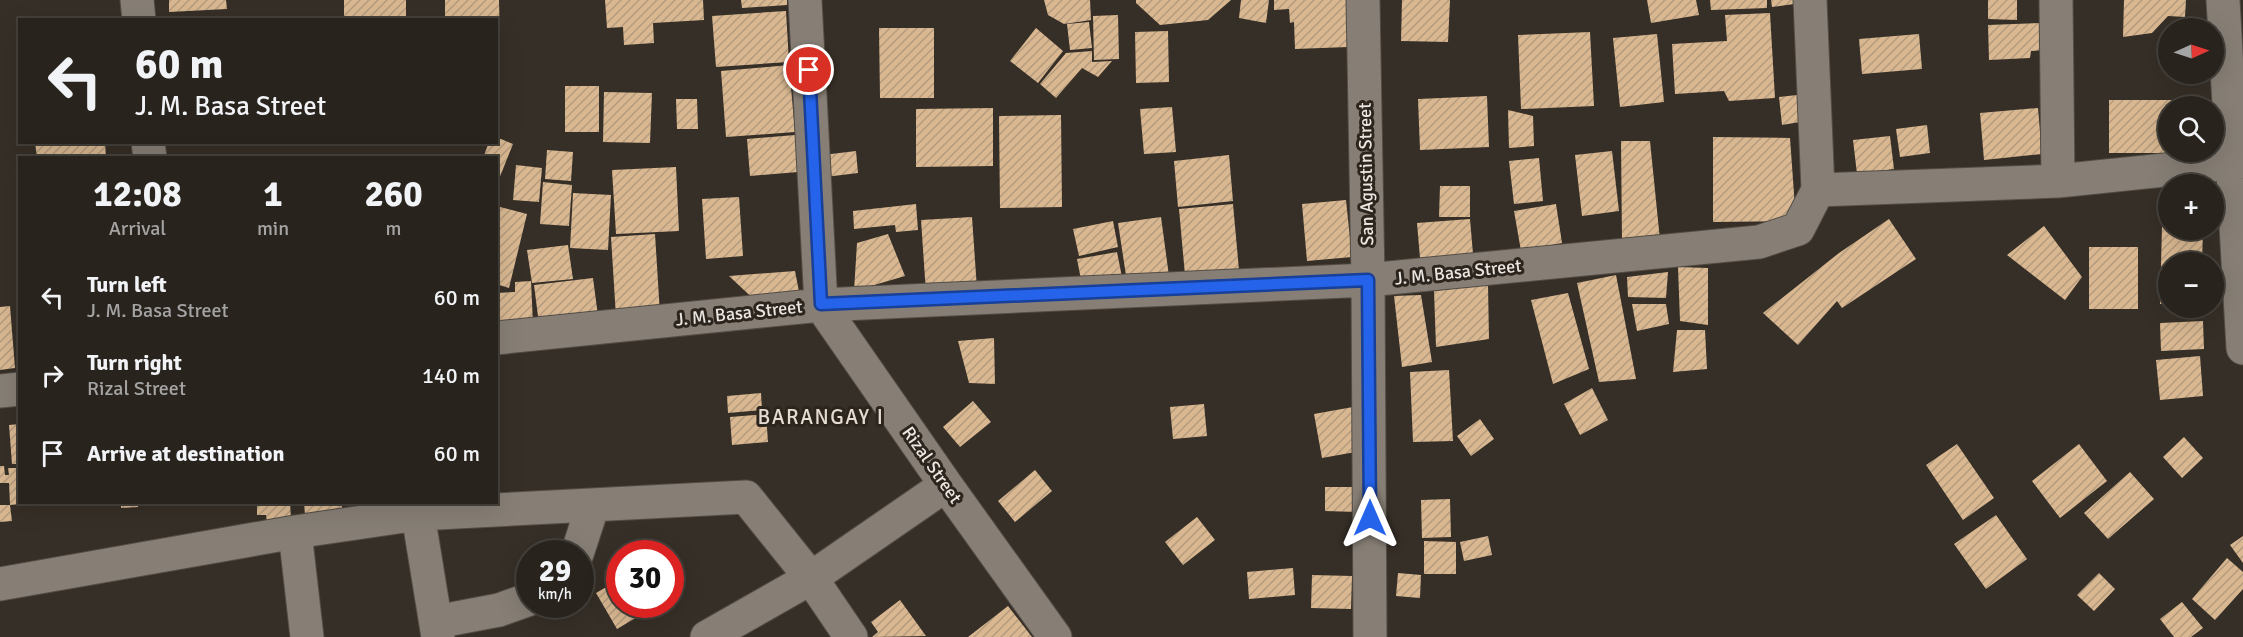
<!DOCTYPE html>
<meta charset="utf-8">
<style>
:root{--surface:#28231d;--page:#302b26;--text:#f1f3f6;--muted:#a5a4a4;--line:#44403b}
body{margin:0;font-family:Signika,sans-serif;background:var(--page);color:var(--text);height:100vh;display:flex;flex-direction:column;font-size:22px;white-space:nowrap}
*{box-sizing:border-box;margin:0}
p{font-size:20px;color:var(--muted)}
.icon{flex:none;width:33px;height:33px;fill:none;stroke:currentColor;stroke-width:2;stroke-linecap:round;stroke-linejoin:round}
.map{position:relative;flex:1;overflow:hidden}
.sheet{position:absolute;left:18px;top:156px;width:480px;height:348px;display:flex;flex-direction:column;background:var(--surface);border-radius:0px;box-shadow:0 6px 24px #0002,0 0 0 2px var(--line)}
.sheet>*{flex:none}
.top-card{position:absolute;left:18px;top:18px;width:480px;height:126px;border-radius:0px;box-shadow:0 6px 24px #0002,0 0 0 2px var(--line);background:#28231d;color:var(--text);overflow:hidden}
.needle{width:39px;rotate:87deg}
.buttons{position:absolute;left:2158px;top:18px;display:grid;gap:12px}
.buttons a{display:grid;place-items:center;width:66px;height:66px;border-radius:50%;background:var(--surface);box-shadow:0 6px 24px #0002,0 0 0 2px var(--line);font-size:30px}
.speed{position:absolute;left:516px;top:540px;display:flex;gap:12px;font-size:30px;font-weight:700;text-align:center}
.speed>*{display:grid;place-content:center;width:78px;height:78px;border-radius:50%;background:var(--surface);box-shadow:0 6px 24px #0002,0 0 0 2px var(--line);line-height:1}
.speed small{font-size:15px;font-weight:400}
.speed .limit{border:9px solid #d22;background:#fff;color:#111}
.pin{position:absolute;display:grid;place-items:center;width:51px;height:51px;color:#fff;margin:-26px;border:3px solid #fff;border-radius:50%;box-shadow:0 2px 6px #0007}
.me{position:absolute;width:66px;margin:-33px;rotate:0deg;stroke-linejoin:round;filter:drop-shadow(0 0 4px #0008)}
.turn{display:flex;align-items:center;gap:21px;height:126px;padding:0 18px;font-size:27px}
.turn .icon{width:78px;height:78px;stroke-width:2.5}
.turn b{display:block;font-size:42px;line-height:51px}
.eta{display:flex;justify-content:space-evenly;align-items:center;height:102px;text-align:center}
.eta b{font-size:36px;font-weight:800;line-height:42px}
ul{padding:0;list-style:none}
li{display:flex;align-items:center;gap:18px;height:78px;padding:0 18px}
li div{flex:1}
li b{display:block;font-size:22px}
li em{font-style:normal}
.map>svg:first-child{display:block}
.building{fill:url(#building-hatch)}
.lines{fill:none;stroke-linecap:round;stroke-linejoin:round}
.minor-casing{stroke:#534d46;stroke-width:35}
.minor{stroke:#877f76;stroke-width:33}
.route-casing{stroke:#184099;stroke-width:15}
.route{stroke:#2563eb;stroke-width:10}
.labels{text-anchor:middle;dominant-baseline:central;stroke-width:6;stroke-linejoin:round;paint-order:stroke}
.street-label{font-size:18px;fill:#ebe6e1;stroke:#2c251d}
.quarter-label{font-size:21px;letter-spacing:1.5px;fill:#e6ddd2;stroke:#2c251d}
</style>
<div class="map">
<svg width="2243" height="637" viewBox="0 0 2243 637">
<defs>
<pattern id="building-hatch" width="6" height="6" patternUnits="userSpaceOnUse" patternTransform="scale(1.5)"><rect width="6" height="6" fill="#d9b891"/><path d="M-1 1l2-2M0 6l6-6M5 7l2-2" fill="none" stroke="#b49b7e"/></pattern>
</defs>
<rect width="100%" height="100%" fill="#362f27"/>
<path class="building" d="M169,0H226L227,9L169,12Z
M344,0H406V20H344Z
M445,0H499L500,43H496V20H445Z
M605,0H703L704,20L653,23L654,43L624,45L623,27L607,28Z
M741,0H787V5L742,8Z
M1044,0H1090L1091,20L1064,24L1048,15Z
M1136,0H1231L1208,20L1160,25L1136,3Z
M1241,0H1269L1266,23L1239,18Z
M1274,0H1346L1348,47L1295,49L1294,22L1290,23L1289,9L1274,10Z
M1402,0H1450L1448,42L1401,41Z
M1647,0H1696L1699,15L1651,23Z
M1710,0H1767V8L1711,10Z
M1771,0H1801V3L1772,7Z
M1988,0H2017V20L1988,19Z
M2124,0H2186L2185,17L2168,16L2152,33L2123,37Z
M786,11L789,62L716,67L712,16Z
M1770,13L1775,98L1729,101L1724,91L1675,94L1672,44L1727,41L1725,15Z
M1118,15L1119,59L1094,60L1093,16Z
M1089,22L1092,48L1070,50L1067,24Z
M2042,23L2044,50L2031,51L2030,58L1989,60L1988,25Z
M879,28H934V98H880Z
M1036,28L1063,51L1038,83L1010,61Z
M1168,31L1169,82L1136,83L1135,32Z
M1590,32L1594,106L1521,109L1518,35Z
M1657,34L1664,102L1620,107L1613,38Z
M1919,34L1922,69L1862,74L1859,39Z
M496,45H500V107H496Z
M1092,51V62L1112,61L1098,77L1082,68L1056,98L1040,84L1066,53Z
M789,65L795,132L726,137L721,71Z
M565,86H599V132H565Z
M604,92L652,93L650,143L603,142Z
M1797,95L1800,122L1782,125L1779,97Z
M1487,96L1489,147L1420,150L1418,99Z
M676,99H697L698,129H677Z
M2109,100H2207V106H2169V153H2109Z
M1172,107L1176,152L1144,154L1140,109Z
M993,108V166L916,167V109Z
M2038,108L2042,154L1984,160L1980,113Z
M1508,110L1533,116L1534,146L1509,148Z
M1061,115L1062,207L1000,208L999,116Z
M1927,125L1930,153L1900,157L1896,129Z
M795,135L798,172L750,176L747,139Z
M1890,136L1894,169L1857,174L1853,140Z
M496,137L513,144L497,184L496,158H483L489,142H496Z
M1713,137L1790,138L1796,221L1713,222Z
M1621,141H1650L1660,240L1622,241Z
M35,142H105L106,158H67L66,154L37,158Z
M547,150L573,152L571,181L545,179Z
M856,151L858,173L825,177L823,155Z
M1612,151L1619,211L1582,216L1575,155Z
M1229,155L1233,201L1178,207L1174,161Z
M1539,158L1543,201L1514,204L1509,161Z
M516,165L542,168L539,202L513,200Z
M676,167L679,231L616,234L612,170Z
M543,182L572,185L569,226L540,224Z
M1440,186H1470V217H1439Z
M573,193L611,195L608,250L570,248Z
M739,197L743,256L706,259L702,199Z
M1346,200L1352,257L1307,261L1302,204Z
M916,204L918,230L896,232L895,225L854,229L853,211Z
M1233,204L1239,270L1185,275L1179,209Z
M1556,204L1562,243L1521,251L1514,211Z
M496,206L527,214L509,288L496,284Z
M972,217L977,289L926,293L921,220Z
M1161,217L1169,276L1127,282L1118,223Z
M1470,219L1473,254L1420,258L1417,223Z
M1889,219L1916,259L1842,308L1837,301L1798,345L1763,313L1839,253Z
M1113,221L1118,247L1079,256L1073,229Z
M2044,226L2082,277L2065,300L2007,255Z
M2162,226L2169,227V230H2203L2202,262H2169V304H2160Z
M655,234L660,314L616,317L611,237Z
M888,234L905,276L854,291L857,243Z
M568,245L573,279L532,283L527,250Z
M2089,247H2138V309H2089Z
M1117,252L1123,282L1083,290L1077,259Z
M1678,267L1708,268V325L1680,321Z
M795,271L801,302L760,305L729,276Z
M1668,272L1666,298L1628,297L1627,277Z
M1616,275L1636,379L1599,382L1577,283Z
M593,278L598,316L539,324L534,285Z
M531,281L533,324L498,326L496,293L515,292V282Z
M1488,285L1489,339L1436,347L1434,291Z
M1568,293L1589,369L1553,384L1531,300Z
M1421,295L1432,362L1402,367L1394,296Z
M1632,304H1666L1669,324L1637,331Z
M10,306L15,368L0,370V307Z
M2203,321L2204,349L2161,351L2160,323Z
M1677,330H1705L1707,369L1673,372Z
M994,338L995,384L969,383L958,341Z
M2200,356L2203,396L2160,400L2156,360Z
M1449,370L1453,441L1413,442L1410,372Z
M1592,388L1608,420L1580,435L1564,404Z
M761,393L762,410L728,413L727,396Z
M973,401L991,422L960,447L943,427Z
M1204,404L1207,436L1173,439L1170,407Z
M1353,407L1361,451L1322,458L1314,414Z
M766,414L768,442L732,445L730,417Z
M1480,419L1494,439L1471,456L1457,436Z
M20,424V464H12L9,425Z
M2184,437L2203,458L2182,478L2163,457Z
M1957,444L1994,498L1963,520L1926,465Z
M2079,444L2107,481L2060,518L2032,481Z
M0,466H4L5,475H9L8,468H20V504L10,505L9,483H0Z
M1035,470L1052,491L1015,522L998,501Z
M2130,472L2154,499L2108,539L2084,513Z
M1325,487H1358L1357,512L1325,511Z
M1450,499L1451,537L1422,538L1421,500Z
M121,502H138V507L121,508Z
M257,502H290L291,519L267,523L266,515H257Z
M304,502H348V504L342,505V513L305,515Z
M0,505H10L12,521L0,522Z
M1996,515L2027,559L1986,589L1954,544Z
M1197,517L1215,540L1183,565L1165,542Z
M1488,536L1492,555L1464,561L1460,542Z
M2243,536V563L2230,545Z
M1424,541L1456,542V574H1424Z
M2227,558L2243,572V589L2215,620L2192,599Z
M1293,568L1295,595L1249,599L1247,572Z
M1398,573L1421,575L1420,598L1396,596Z
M2099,573L2115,589L2094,611L2077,595Z
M1312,575L1352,576L1351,609L1311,608Z
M620,579V604H646L649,610L617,629L596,593Z
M900,600L926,636L872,637L878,632L871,622Z
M2182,602L2203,628L2191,637H2174L2160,619Z
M1008,606L1032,637H968Z"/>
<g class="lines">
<defs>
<path id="minor" d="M137,0L139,20
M805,0L821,305L946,485L1055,637
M1363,0L1368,280L1370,637
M2056,0L2058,181
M2223,0L2243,348
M148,142L150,158
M1818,190L2058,181L2243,162
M496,338L821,305L1368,280L1759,242L1798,229L1818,190L1810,0
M0,391L20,389
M416,502L438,637
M295,532L307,637
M577,554L593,505
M0,584L295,532L418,514L746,497L811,578L851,637
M436,622L499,610L530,599
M707,637L811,578L946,485"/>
</defs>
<use href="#minor" class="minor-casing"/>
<use href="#minor" class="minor"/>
</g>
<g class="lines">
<defs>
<path id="route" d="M809,70L821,304L1368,280L1370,518"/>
</defs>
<use href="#route" class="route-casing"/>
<use href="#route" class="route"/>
</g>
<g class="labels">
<g class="street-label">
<text transform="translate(1366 174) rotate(-91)">San Agustin Street</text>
<text transform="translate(1458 272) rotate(-6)">J. M. Basa Street</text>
<text transform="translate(739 313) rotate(-6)">J. M. Basa Street</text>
<text transform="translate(932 465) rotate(55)">Rizal Street</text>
</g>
<g class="quarter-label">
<text x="821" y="417">BARANGAY I</text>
</g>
</g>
</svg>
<div class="buttons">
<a><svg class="needle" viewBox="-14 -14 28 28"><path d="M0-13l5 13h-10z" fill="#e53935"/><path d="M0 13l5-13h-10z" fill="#a5a4a4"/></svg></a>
<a><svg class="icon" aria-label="search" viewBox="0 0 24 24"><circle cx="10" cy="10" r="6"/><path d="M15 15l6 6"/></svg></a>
<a>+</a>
<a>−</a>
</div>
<div class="speed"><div>29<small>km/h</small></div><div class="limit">30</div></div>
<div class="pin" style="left:809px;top:70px;background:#d93025"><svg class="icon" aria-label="arrive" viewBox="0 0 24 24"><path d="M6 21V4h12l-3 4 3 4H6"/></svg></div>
<svg class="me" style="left:1370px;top:518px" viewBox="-20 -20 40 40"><path d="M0-17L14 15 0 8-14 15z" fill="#2563eb" stroke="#fff" stroke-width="4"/></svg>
<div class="top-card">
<div class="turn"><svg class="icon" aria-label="left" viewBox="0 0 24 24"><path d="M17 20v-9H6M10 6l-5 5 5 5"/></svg><div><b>60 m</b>J. M. Basa Street</div></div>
</div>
<section class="sheet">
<div class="eta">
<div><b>12:08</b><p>Arrival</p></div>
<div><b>1</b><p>min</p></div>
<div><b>260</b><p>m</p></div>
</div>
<ul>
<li><svg class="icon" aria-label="left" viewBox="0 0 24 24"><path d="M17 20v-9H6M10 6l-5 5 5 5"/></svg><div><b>Turn left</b><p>J. M. Basa Street</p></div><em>60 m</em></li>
<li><svg class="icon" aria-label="right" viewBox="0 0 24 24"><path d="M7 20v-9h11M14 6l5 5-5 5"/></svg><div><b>Turn right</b><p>Rizal Street</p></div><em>140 m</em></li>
<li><svg class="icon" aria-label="arrive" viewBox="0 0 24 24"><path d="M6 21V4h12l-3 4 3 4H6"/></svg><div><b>Arrive at destination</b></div><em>60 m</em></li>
</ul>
</section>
</div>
